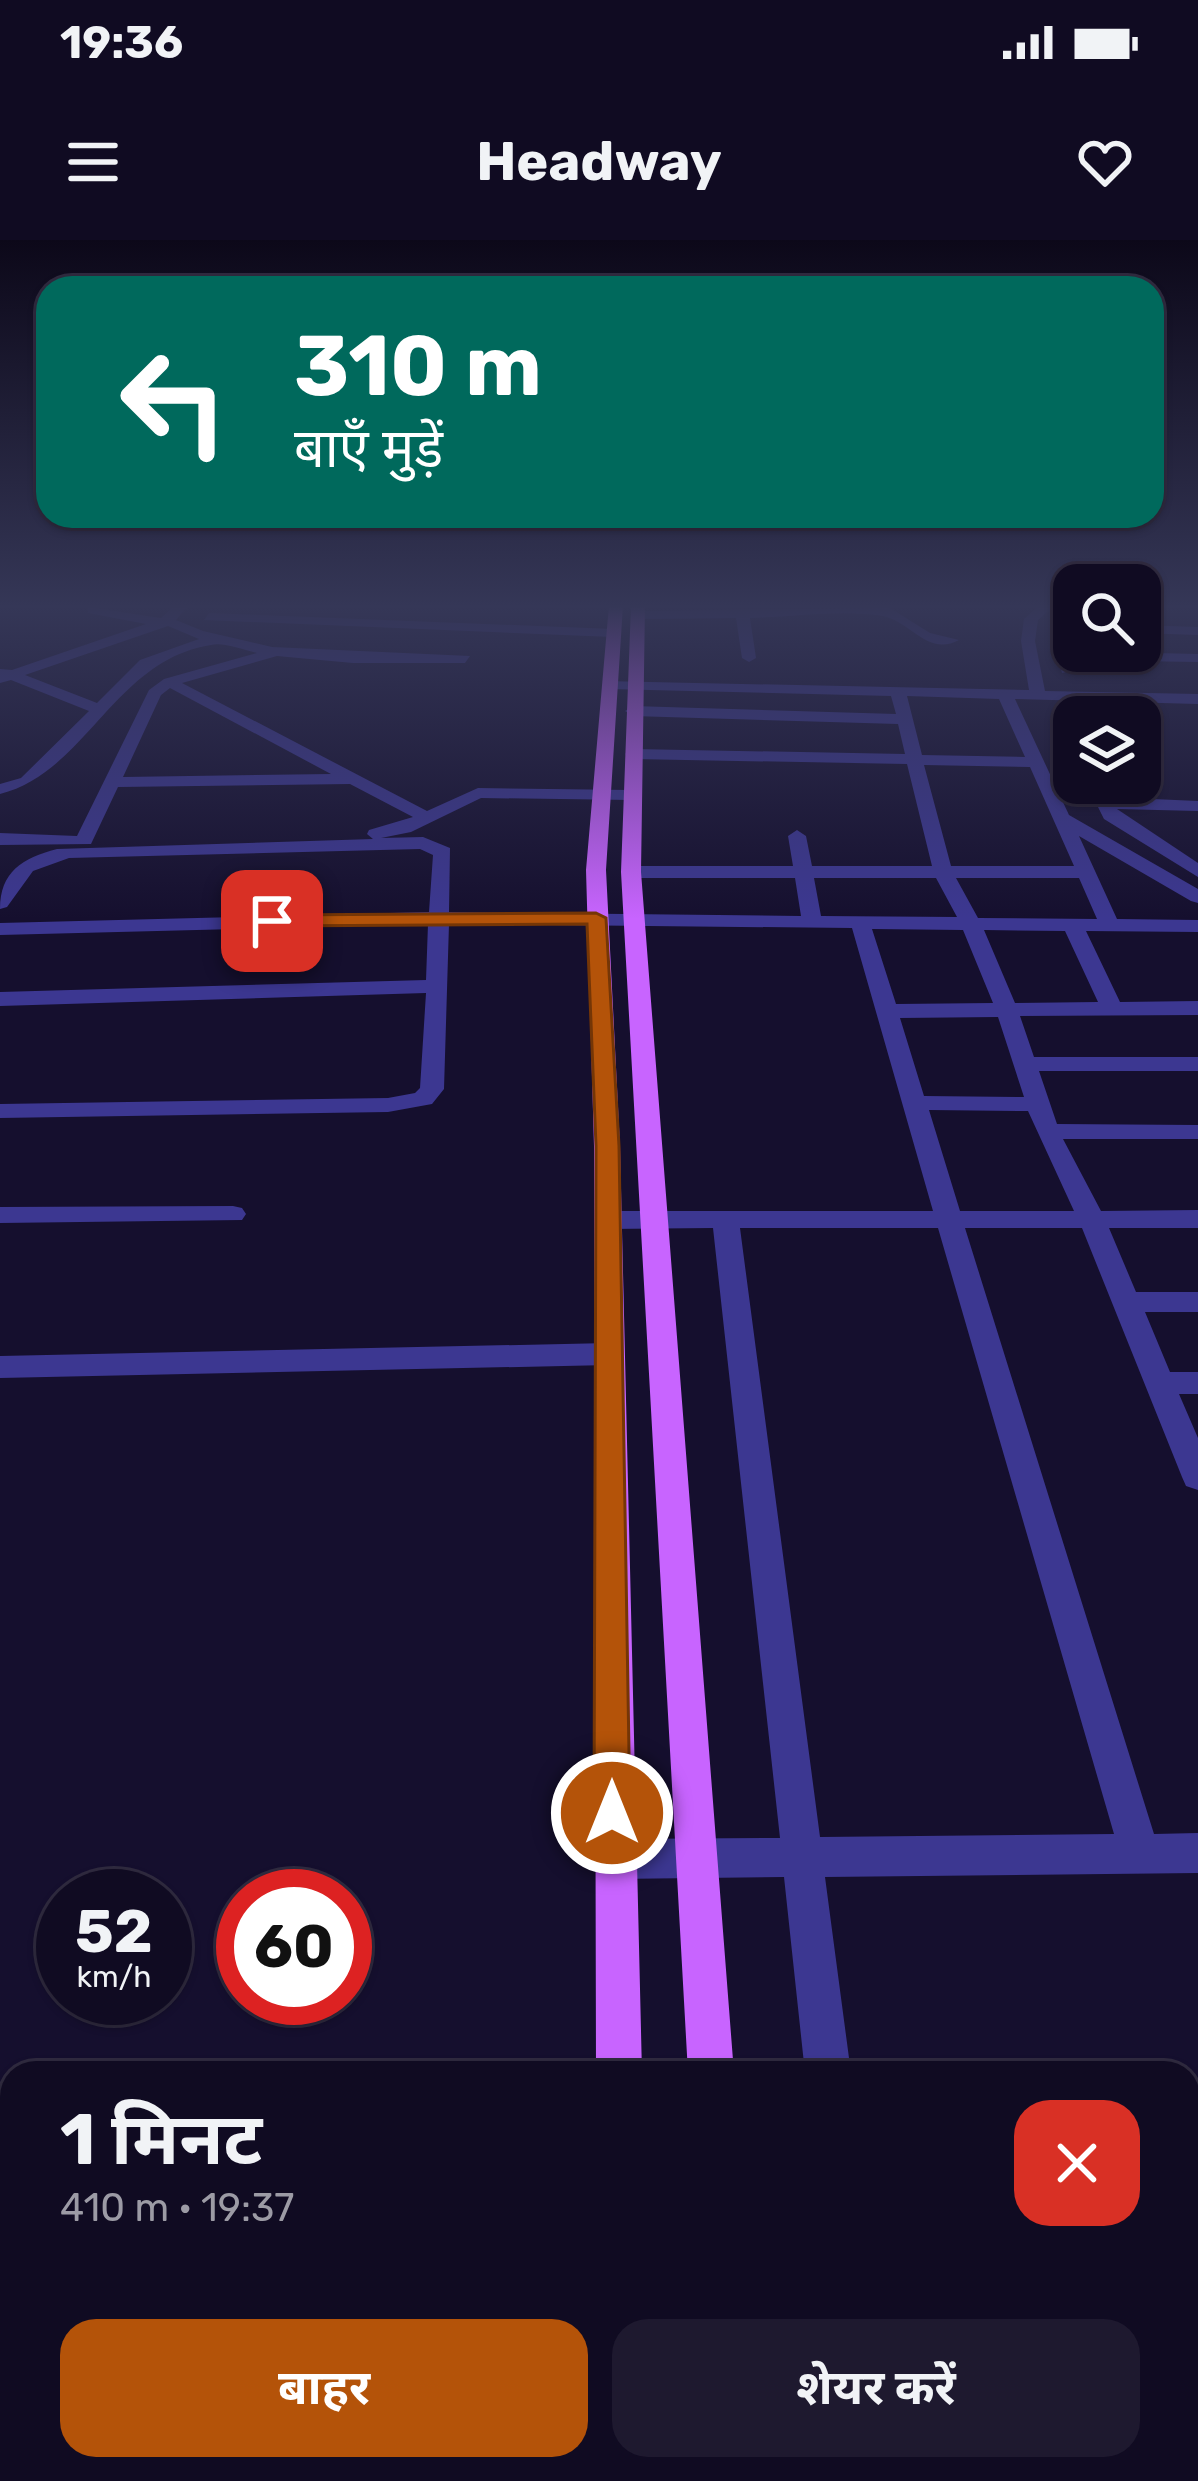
<!DOCTYPE html>
<html lang="hi">
<meta charset="utf-8">
<style>
:root{--surface:#100b22;--page:#1e192f;--text:#f1f3f6;--muted:#9c9ba5;--line:#302b40;--accent:#b45309}
body{margin:0;font-family:Rubik,"Noto Sans Devanagari",sans-serif;background:var(--page);color:var(--text);height:100vh;display:flex;flex-direction:column;font-size:45px;white-space:nowrap}
*{box-sizing:border-box;margin:0}
p{font-size:39px;color:var(--muted)}
.icon{flex:none;width:66px;height:66px;fill:none;stroke:currentColor;stroke-width:2;stroke-linecap:round;stroke-linejoin:round}
.map{position:relative;flex:1;overflow:hidden}
.details{position:absolute;left:0px;top:1821px;width:1200px;height:420px;display:flex;flex-direction:column;background:var(--surface);border-radius:36px 36px 0 0;box-shadow:0 3px 9px #0004,0 0 0 3px var(--line)}
.details>*{flex:none}
.banner{position:absolute;left:36px;top:36px;width:1128px;height:252px;border-radius:36px;box-shadow:0 3px 9px #0004,0 0 0 3px var(--line);background:#00695c;color:#fff;overflow:hidden}
.buttons{position:absolute;left:1053px;top:324px;display:grid;gap:24px}
.buttons a{display:grid;place-items:center;width:108px;height:108px;border-radius:24px;background:var(--surface);box-shadow:0 3px 9px #0004,0 0 0 3px var(--line);font-size:60px}
.speed{position:absolute;left:36px;top:1629px;display:flex;gap:24px;font-size:60px;font-weight:700;text-align:center}
.speed>*{display:grid;place-content:center;width:156px;height:156px;border-radius:50%;background:var(--surface);box-shadow:0 3px 9px #0004,0 0 0 3px var(--line);line-height:1}
.speed small{font-size:30px;font-weight:400}
.speed .limit{border:18px solid #d22;background:#fff;color:#111}
.pin{position:absolute;display:grid;place-items:center;width:102px;height:102px;color:#fff;margin:-51px;border-radius:24px;box-shadow:0 6px 18px #0006}
.me{position:absolute;width:132px;margin:-66px;rotate:0deg;stroke-linejoin:round;filter:drop-shadow(0 0 9px #0008)}
.turn{display:flex;align-items:center;gap:42px;height:252px;padding:0 60px;font-size:54px}
.turn .icon{width:156px;height:156px;stroke-width:2.5}
.turn b{display:block;font-size:84px;line-height:102px}
.round{display:grid;place-items:center;flex:none;width:126px;height:126px;border-radius:36px;background:var(--page)}
.headline{display:flex;align-items:center;justify-content:space-between;height:204px;padding:0 60px}
h1{font-size:72px;font-weight:700;line-height:90px}
.button{display:flex;gap:24px;margin-top:auto;padding:24px 60px}
.button a{flex:1;height:138px;border-radius:36px;background:var(--accent);color:#fff;font-size:48px;font-weight:700;line-height:138px;text-align:center}
.button a+a{background:var(--page);color:var(--text)}
.status{display:flex;justify-content:space-between;align-items:center;height:84px;padding:0 60px;background:var(--surface);direction:ltr}
.status svg{height:33px;fill:currentColor}
header{display:flex;justify-content:space-between;align-items:center;height:156px;padding:0 60px;background:var(--surface);font-size:54px;font-weight:700}
.map>svg:first-child{display:block}
.lines{fill:none;stroke-linecap:round;stroke-linejoin:round}
.minor{fill:#3c3791;fill-rule:evenodd}
.major{fill:#c864ff;fill-rule:evenodd}
.route{fill:#b45309;stroke:#753606;stroke-width:3}
</style>
<div class="status"><b>19:36</b><svg viewBox="0 0 49 12"><path d="M0 12V9h3v3zM5 12V6h3v6zM10 12V3h3v9zM15 12V0h3v12zM26 1h20v11H26zM47 4h2v5h-2z"/></svg></div>
<header><svg class="icon" aria-label="menu" viewBox="0 0 24 24"><path d="M4 6h16M4 12h16M4 18h16"/></svg>Headway<svg class="icon" aria-label="heart" viewBox="0 0 24 24"><path d="M12 20l-8-8c-3-5 5-10 8-4 3-6 11-1 8 4z"/></svg></header>
<div class="map">
<svg width="1198" height="2241" viewBox="0 0 1198 2241">
<rect width="100%" height="100%" fill="#150f2e"/>
<g class="lines">
<path class="minor" d="M175,365H189L176,380L203,391L272,407L470,416L465,423H353L277,416L182,443L427,571L478,548L630,550L639,555L630,560L481,558L411,592L381,598L423,597L450,608L449,672L801,676L795,638H631L621,632L631,626H793L788,596L797,590L806,596L812,626H932L907,524L633,519L625,514L633,509L905,514L898,484L633,476L625,471L633,466L896,474L891,456L608,449L603,447V441L1029,450L1021,401L1024,379L1040,365H1055L1038,380L1035,401L1045,451L1198,454V464L1015,459L1069,575L1198,649V663L1191,661L1079,596L1117,679L1198,680V692L1086,691L1120,762L1198,761V775L1020,776L1034,817H1198V831H1039L1057,884L1198,885V899H1063L1101,971L1198,970V988H1109L1136,1052H1198V1072H1145L1170,1132H1198V1154H1179L1198,1198V1250L1186,1246L1182,1237L1082,988H965L1154,1594L1198,1593V1633L825,1637L851,1833H805L784,1637L613,1639L599,1633L593,1619L599,1605L613,1599L780,1598L713,988L608,989L595,980L608,971H933L852,688L449,684L444,849L432,864L388,872L0,878V864L388,858L415,853L420,848L426,753L0,766V752L426,740L428,684L0,695V683L429,672L433,615L420,609L69,618L33,631L7,667L0,669C0,632 22,618 57,609L373,599L367,594L369,590L413,577L350,544L118,547L91,604L0,605V593L77,596L149,450L164,439L257,413C243,410 224,402 211,405C114,420 87,532 0,554V544L21,538L89,471L11,440L0,443V429L12,430L146,384L88,373V367L161,378ZM168,386L199,399L140,420L97,463L25,435ZM170,448L331,534L123,537L161,455ZM907,456L999,459L1025,517L922,515ZM924,525L1030,527L1074,626H951ZM814,638H936L957,677L821,676ZM956,638H1079L1097,679L978,678ZM872,689L963,690L993,763L896,764ZM984,690L1065,691L1098,762L1015,763ZM998,777L1024,857L924,856L900,778ZM929,870L1028,871L1074,971H960ZM740,988H938L1114,1594L820,1597Z
M1073,365L1074,375L1064,388L1067,411L1198,414V422L1071,420L1074,430L1062,433L1051,388L1061,372Z
M890,368L930,393L959,400C928,417 910,381 883,376C841,369 792,377 750,378L756,418L749,422L742,418L736,378L638,379L631,375L638,371Z
M209,373L613,389L620,393L613,397L204,380Z
M1140,385L1198,387V395L1140,393Z
M1105,543H1119L1130,558L1198,561V571L1117,569L1198,623V637L1104,579L1098,567L1110,558Z
M233,966L242,968L246,974L242,980L0,983V967Z
M609,1103L624,1114L609,1125L0,1138V1116Z
M1188,1915H1198V1963H1188Z
M1198,2176V2230L1183,2229H1188V2177Z
M844,2229H898L899,2241H845Z"/>
<path class="major" d="M609,365H623L606,630L620,906L642,1833H596L594,906L586,630Z
M631,365H645L641,632L734,1833H688L621,632Z
M605,2229H659V2241H605Z
M708,2229H762L763,2241H709Z"/>
</g>
<linearGradient id="sky" x2="0" y2="1"><stop stop-color="#0c0819"/><stop offset="0.54" stop-color="#353757"/><stop offset="1" stop-color="#353757" stop-opacity="0"/></linearGradient>
<rect width="1198" height="679" fill="url(#sky)"/>
<path class="route" d="M596,673L606,678L619,906L630,1573L625,1585L612,1590L599,1585L594,1573L596,906L587,684L272,686L263,681L272,675Z"/>
</svg>
<div class="buttons">
<a><svg class="icon" aria-label="search" viewBox="0 0 24 24"><circle cx="10" cy="10" r="6"/><path d="M15 15l6 6"/></svg></a>
<a><svg class="icon" aria-label="layers" viewBox="0 0 24 24"><path d="M12 4l9 5-9 5-9-5zM3 14l9 5 9-5"/></svg></a>
</div>
<div class="speed"><div>52<small>km/h</small></div><div class="limit">60</div></div>
<div class="pin" style="left:272px;top:681px;background:#d93025"><svg class="icon" aria-label="arrive" viewBox="0 0 24 24"><path d="M6 21V4h12l-3 4 3 4H6"/></svg></div>
<svg class="me" style="left:612px;top:1573px" viewBox="-20 -20 40 40"><circle r="17" fill="#b45309" stroke="#fff" stroke-width="3"/><path d="M0-11L8 9 0 5-8 9z" fill="#fff"/></svg>
<div class="banner">
<div class="turn"><svg class="icon" aria-label="left" viewBox="0 0 24 24"><path d="M17 20v-9H6M10 6l-5 5 5 5"/></svg><div><b>310 m</b>बाएँ मुड़ें</div></div>
</div>
<section class="details">
<div class="headline"><div><h1>1 मिनट</h1><p>410 m · 19:37</p></div><a class="round" style="background:#d93025;color:#fff"><svg class="icon" aria-label="close" viewBox="0 0 24 24"><path d="M6 6l12 12M18 6L6 18"/></svg></a></div>
<div class="button"><a>बाहर</a><a>शेयर करें</a></div>
</section>
</div>
